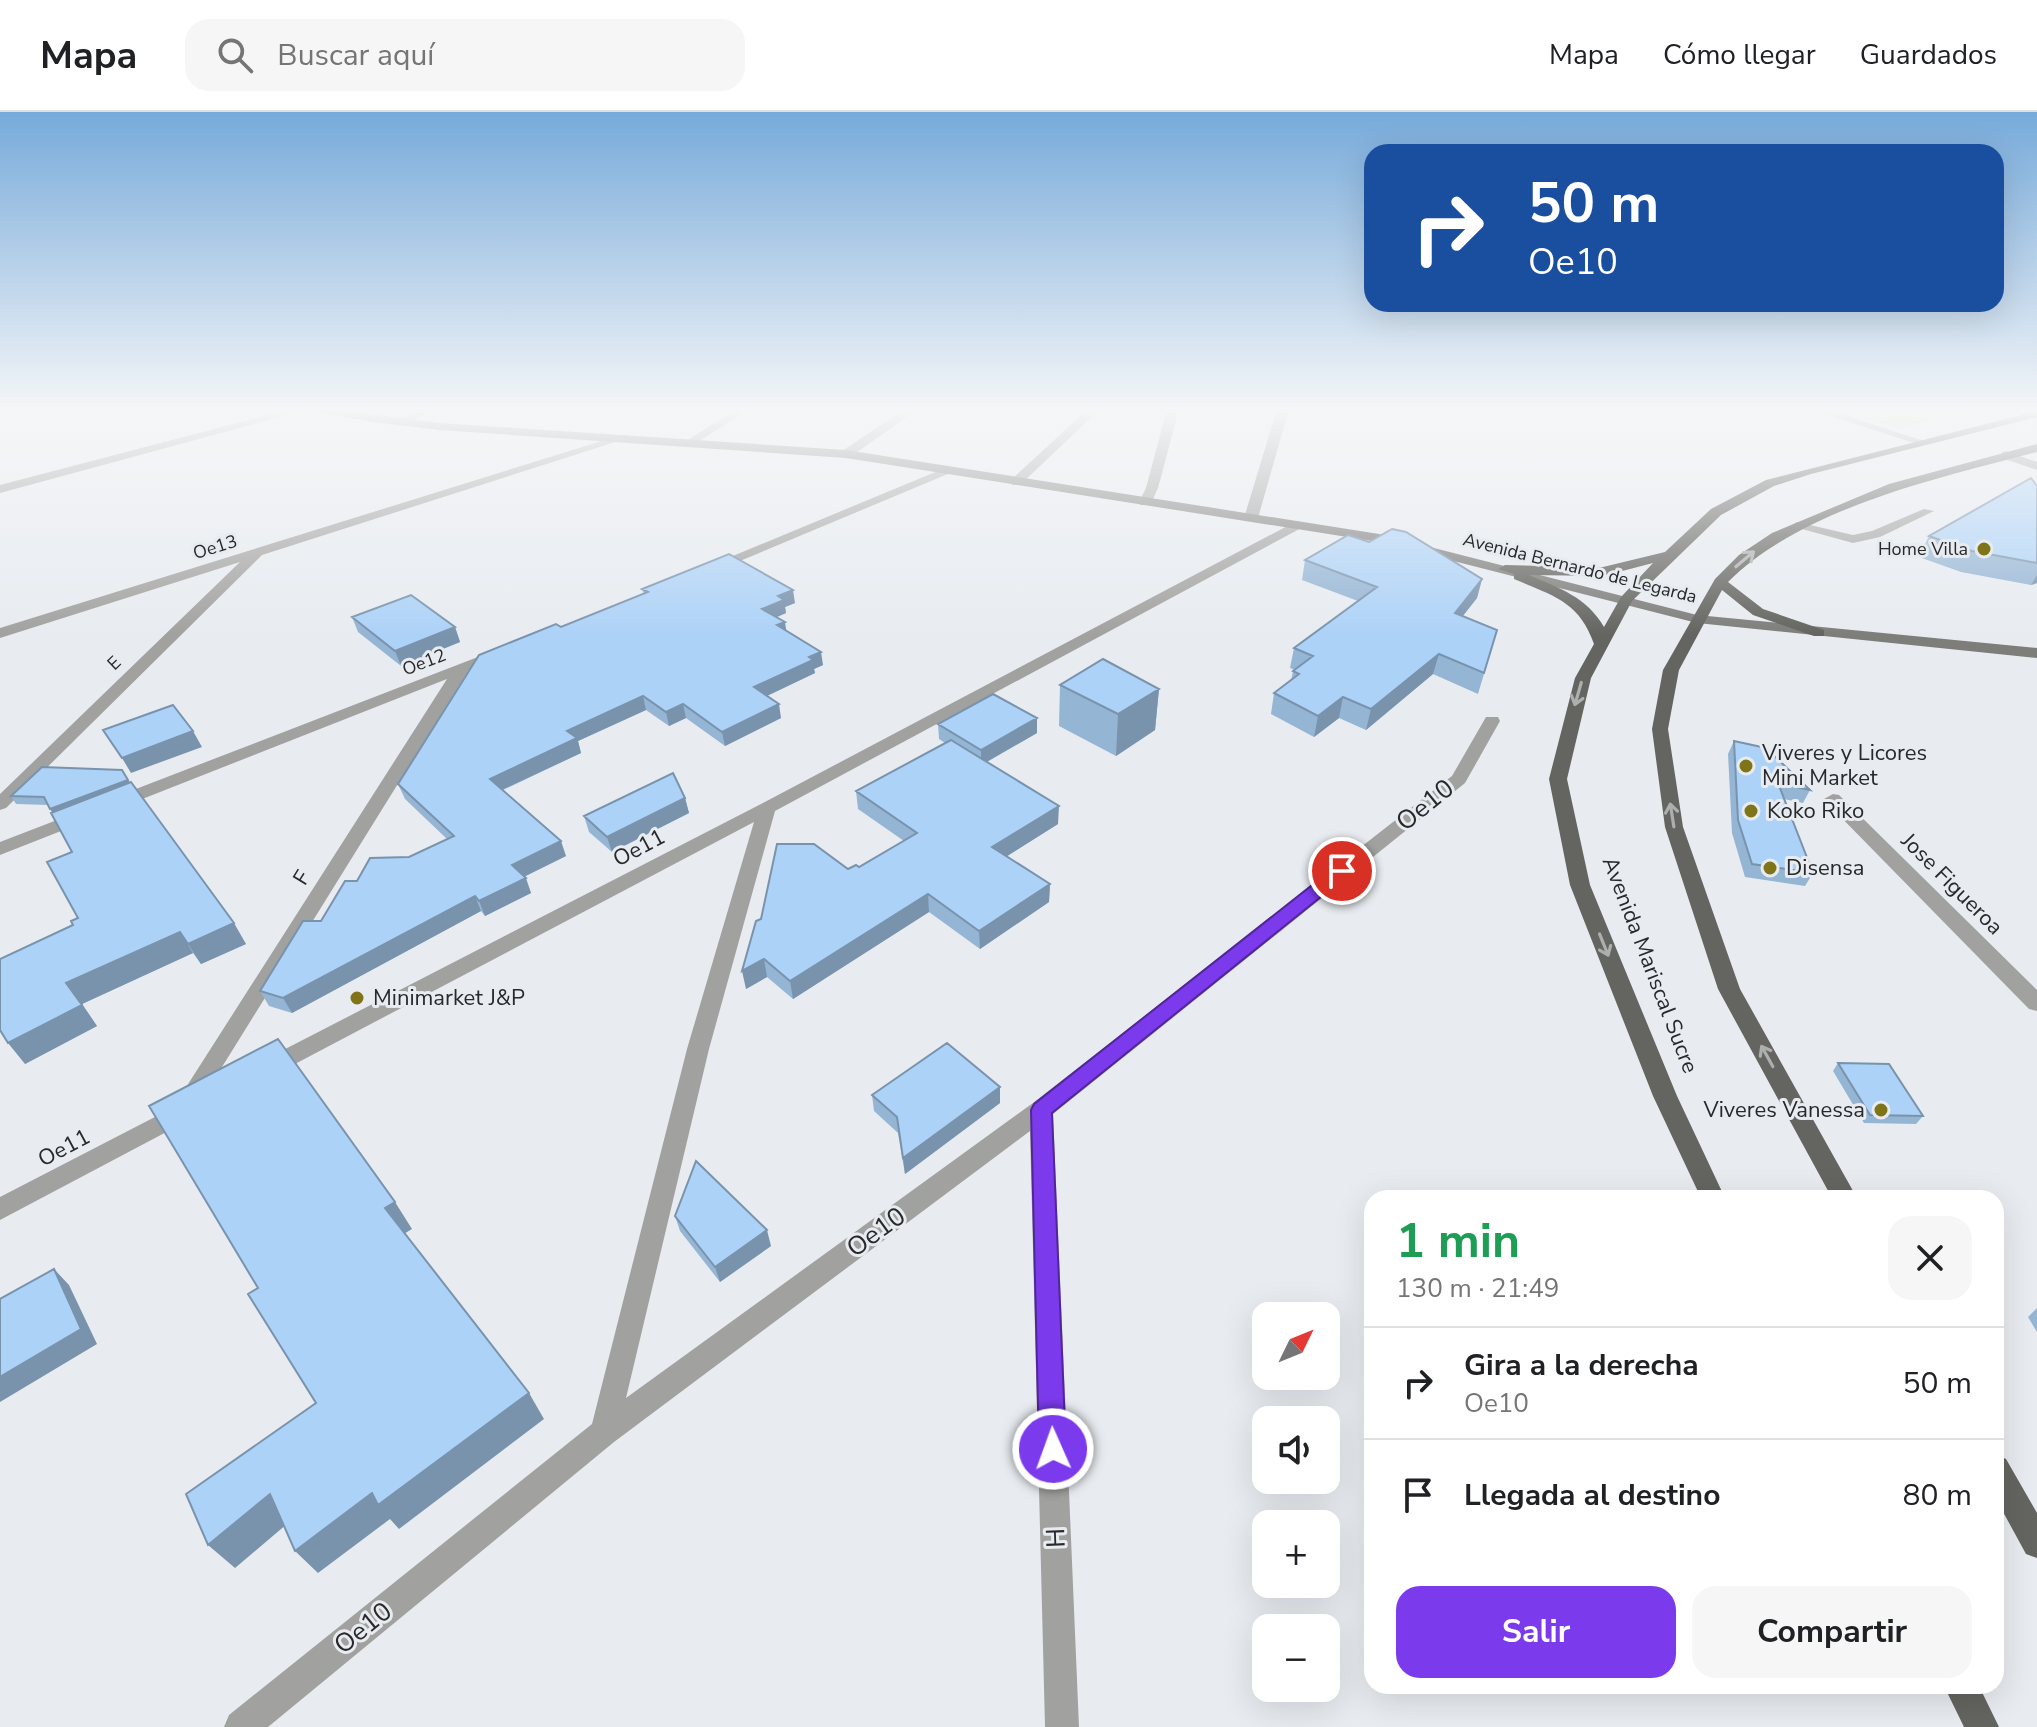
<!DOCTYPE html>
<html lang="es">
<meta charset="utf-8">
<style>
:root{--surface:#fff;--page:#f6f6f6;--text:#202124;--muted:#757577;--line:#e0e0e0;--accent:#7c3aed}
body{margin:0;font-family:"Nunito Sans",sans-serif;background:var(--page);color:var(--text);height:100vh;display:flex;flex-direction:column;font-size:30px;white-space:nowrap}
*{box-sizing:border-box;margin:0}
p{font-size:26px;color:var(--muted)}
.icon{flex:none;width:44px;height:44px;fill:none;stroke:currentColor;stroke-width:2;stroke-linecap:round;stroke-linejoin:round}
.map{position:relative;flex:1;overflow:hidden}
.sheet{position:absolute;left:1364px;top:1078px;width:640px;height:504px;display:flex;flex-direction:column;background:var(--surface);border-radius:24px;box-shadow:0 8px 32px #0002}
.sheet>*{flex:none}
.top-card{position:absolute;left:1364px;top:32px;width:640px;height:168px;border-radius:24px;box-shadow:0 8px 32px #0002;background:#1a4fa0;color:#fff;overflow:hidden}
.needle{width:52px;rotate:47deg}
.buttons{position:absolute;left:1252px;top:1190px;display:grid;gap:16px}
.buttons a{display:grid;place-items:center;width:88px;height:88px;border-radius:16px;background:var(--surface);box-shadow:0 8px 32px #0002;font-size:40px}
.pin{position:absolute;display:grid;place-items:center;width:68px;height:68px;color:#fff;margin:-34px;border:4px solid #fff;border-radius:50%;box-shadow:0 2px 8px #0007}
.me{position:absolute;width:88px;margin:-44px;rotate:358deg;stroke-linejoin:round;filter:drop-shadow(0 0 6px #0008)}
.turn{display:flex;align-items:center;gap:28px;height:168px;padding:0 32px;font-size:36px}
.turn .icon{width:104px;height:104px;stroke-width:2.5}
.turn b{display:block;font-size:56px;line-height:68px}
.round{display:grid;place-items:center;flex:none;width:84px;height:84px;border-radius:24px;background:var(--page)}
.overview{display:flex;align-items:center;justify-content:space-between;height:136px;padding:0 32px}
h1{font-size:48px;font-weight:700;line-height:60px;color:#1e9e55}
.cta{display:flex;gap:16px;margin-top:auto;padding:16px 32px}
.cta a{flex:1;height:92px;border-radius:24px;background:var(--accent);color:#fff;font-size:32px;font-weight:700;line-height:92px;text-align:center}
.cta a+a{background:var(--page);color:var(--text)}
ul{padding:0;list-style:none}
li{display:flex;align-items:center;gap:24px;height:112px;padding:0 32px;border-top:2px solid var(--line)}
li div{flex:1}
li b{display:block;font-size:30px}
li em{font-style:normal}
header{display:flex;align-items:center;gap:48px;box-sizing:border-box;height:112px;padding:0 40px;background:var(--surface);border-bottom:2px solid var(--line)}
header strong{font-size:38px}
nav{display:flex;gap:44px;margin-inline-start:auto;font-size:28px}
.search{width:560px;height:72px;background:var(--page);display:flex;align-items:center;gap:20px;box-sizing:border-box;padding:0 28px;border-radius:24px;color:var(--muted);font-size:30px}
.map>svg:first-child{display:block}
.green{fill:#ded89d}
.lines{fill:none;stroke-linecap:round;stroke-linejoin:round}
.lane{fill:#a1a19f;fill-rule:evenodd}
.street{fill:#a1a19f;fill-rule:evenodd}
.secondary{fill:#7d7d7a;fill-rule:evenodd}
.primary{fill:#646460;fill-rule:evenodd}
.wall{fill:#95b5d4}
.shaded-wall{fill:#7993ad}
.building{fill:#add2f7;stroke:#7993ad;stroke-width:2}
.oneway{stroke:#adafaf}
.route{fill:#7c3aed;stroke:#51269a;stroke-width:2}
.poi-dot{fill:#7f7417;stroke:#e8ecf0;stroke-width:3}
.labels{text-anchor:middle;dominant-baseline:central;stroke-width:6;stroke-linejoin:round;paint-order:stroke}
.far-street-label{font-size:18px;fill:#27292b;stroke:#e8ecf0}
.far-poi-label{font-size:18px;fill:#27292b;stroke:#e8ecf0;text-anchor:end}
.poi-label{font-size:22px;fill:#27292b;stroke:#e8ecf0;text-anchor:start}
.street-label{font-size:22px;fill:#27292b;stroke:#e8ecf0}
.near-street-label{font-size:26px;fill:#27292b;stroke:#e8ecf0}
</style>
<header>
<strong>Mapa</strong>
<div class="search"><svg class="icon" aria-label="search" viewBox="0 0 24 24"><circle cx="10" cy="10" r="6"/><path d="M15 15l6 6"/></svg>Buscar aquí</div>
<nav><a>Mapa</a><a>Cómo llegar</a><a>Guardados</a></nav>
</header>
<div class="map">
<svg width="2037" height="1615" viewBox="0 0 2037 1615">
<rect width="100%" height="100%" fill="#e8ecf0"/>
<path class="green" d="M1837,297H1974L1899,316Z"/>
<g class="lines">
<path class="lane" d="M1924,397L1934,399L1880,425L1853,431L1791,414L1797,410L1853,423L1872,419Z"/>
<path class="street" d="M290,297H309L0,381V373Z
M421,297H435L404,313L394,311Z
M737,297H750L696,331L686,329Z
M905,297H918L850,345H842V339Z
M1088,297H1100L1020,373H1012V367Z
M1167,297H1179L1158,376L1150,393H1140L1139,390L1146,376Z
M1277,297H1289L1258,406L1246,409L1244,406Z
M1809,297H1826L1924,329L1914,331Z
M621,323L631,325L262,443L6,696L0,698V682L240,450L0,526V516Z
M2006,339L2037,350V358L2002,346V340Z
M945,356L955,359L716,459L704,456Z
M1293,411L1305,414L775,699L709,937L626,1286L1033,991L1452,664L1486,605H1498L1500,609L1465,671L1053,1002L1079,1615H1045L1030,1019L614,1330L268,1615H224L229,1603L592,1312L687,937L754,710L276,962L268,965L260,962L257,956L260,950L761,692Z
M496,538L504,543L501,546L468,559L199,992L192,995L195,1000L191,1007L0,1108V1085L182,991L179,986L183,980L447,567L122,695H110L107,691L110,687Z
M1833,682L1839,683L2037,878V899L2029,897L1827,691L1824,687Z
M83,698L92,704L89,708L0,743V730Z"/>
<path class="secondary" d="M301,297H330L440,311L846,338L1379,422L1697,503L2037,536V546L1697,511L1379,430L846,346L440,318L373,310Z"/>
<path class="primary" d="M2037,299V305L1811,362L1774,374L1721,403L1632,489L1591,566L1567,667L1590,773L1677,984L1725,1086H1701L1653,984L1570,773L1549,667L1575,566L1594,532C1579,489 1553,484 1514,467V462L1498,457L1505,453L1603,455L1665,440L1711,397L1766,368ZM1653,451L1621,485L1604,515C1587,485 1559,476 1529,463L1603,464Z
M2037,332V340C1938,366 1802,396 1728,470L1763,497L1824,518V524H1814L1753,503L1722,478L1679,558L1668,617L1683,715L1740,877L1857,1086H1832L1718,877L1665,715L1652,617L1663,558L1715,467L1739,443L1772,421L1889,372Z
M1996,1342L2006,1347L2037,1401V1446L2026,1442L1996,1387Z
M1944,1574H1979L1999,1615H1964Z"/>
</g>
<path class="wall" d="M2037,374V471L2031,473L1961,460L1919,445L1929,424Z
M1305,448L1482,467L1477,486L1463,504L1497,518L1478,582L1433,562L1366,618L1339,606L1314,625L1271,602L1274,581L1291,569L1293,559L1295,558L1290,556L1294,536L1358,489L1302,468Z
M642,477L795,491L785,495L786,501L777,505L786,518L823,553L814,557L815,561L767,584L781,606L725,634L686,606L669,614L646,598L578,629L581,641L503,678L566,744L524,765L531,781L485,804L481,799L292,901L269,894L260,879L357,769L447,727L405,687L398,672L561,515L644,482Z
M352,505L455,515L460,530L401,554L358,520Z
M1060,573L1159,577L1155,618L1116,644L1059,614Z
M938,612L1037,621L987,650L1058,712L1007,744L1050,772L1049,790L980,837L929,800L793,887L767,865L746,877L761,807L848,757L859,755L904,729L858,697L856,679L945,631L939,627Z
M1734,629L1810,678L1803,691L1784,687L1813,761L1805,774L1745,765L1732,721L1728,642Z
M130,671L246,832L201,852L193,841L82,892L97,914L25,952L73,813L78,806L72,740L52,700L48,693L16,692L11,684Z
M685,686L689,701L612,740L589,720L584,704Z
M1838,951L1923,1004L1916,1012L1864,1011L1833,959Z
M872,983L1000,991L905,1062L898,1021L874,999Z
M675,1104L771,1134L720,1170L680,1119Z
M2037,1196V1220L2028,1205Z"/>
<path class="shaded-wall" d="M2037,463V471L2031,473Z
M1482,467L1477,486L1449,521L1455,501Z
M793,478L795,491L785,495L786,501L765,510L762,497L778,484Z
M785,510L787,523L777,513Z
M455,515L460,530L401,554L395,539Z
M821,540L823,553L814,557L815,561L756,589L754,575Z
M1439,542L1433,562L1366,618L1371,597Z
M1159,577L1155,618L1116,644L1118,602Z
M643,584L646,598L578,629L581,641L495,681L490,667L567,619Z
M1343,585L1339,606L1314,625L1318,604Z
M683,592L686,606L669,614L666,600Z
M779,592L781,606L725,634L722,620Z
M1037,606V621L981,653V638Z
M193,619L202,635L131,661L122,646Z
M128,668L133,675L56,705L50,697Z
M685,686L689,701L612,740L607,725Z
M1059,694L1058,712L993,753L992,735Z
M561,729L566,744L517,768L512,753Z
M526,766L531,781L485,804L479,789Z
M1050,772L1049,790L980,837L979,819Z
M928,782L929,800L793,887L790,869Z
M475,784L481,799L292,901L283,886Z
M234,811L246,832L201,852L188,832Z
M180,820L193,841L82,892L97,914L25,952L8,931L66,871Z
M764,847L767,865L746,877L742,859Z
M1000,975V991L905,1062L903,1046Z
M395,1090L412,1117L402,1123L385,1096Z
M767,1118L771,1134L720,1170L715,1155Z
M54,1157L69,1173L97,1232L0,1290V1265Z
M529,1281L544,1307L399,1417L390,1407L318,1461L295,1439L372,1381Z
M270,1382L294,1406L235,1456L208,1433Z"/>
<path class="building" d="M2031,366L2037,374V451L1972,439L1929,424Z
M1392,417L1406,420L1482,467L1455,501L1497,518L1484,561L1439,542L1371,597L1343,585L1318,604L1274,581L1299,562L1293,559L1313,544L1294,536L1377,475L1305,448L1348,423L1369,430Z
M729,442L793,478L778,484L784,488L762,497L785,510L777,513L821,540L809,545L813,548L754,575L779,592L722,620L683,592L666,600L643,584L567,619L577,626L490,667L561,729L512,753L526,766L479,789L475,784L283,886L260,879L303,809H321L345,769H357L370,746L409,745L454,724L398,672L479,543L556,512L561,515L648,480L642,477Z
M411,483L455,515L395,539L352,505Z
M1103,547L1159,577L1118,602L1060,573Z
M993,582L1037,606L981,638L938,612Z
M173,593L193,619L122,646L103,618Z
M951,628L1059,694L992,735L1050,772L979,819L928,782L790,869L764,847L742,859L756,809L761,807L777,732H814L848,757L856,753L859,755L917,721L856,679Z
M1734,629L1766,636L1810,678L1778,671L1813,761L1752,752L1738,708Z
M42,655L122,658L128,668L50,697L44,685L11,684Z
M673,661L685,686L607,725L584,704Z
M131,670L234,811L188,832L180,820L66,871L82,893L8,931L0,918V847L73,813L71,809L78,806L47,750L72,740L51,701Z
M278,927L395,1090L385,1096L529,1281L378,1393L372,1381L295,1439L270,1382L208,1433L186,1382L316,1291L248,1182L258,1176L149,994Z
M947,931L1000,975L903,1046L897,1005L872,983Z
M1838,951L1889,952L1923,1004L1870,1003Z
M696,1049L767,1118L715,1155L675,1104Z
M54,1157L81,1217L0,1265V1187Z"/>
<defs><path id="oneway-shaft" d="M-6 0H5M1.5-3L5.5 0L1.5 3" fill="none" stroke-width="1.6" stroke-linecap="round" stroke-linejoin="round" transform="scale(2)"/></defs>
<g class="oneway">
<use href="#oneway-shaft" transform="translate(1745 447) rotate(-40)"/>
<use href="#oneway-shaft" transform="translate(1578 582) rotate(106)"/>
<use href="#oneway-shaft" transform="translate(1672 703) rotate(-99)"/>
<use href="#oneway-shaft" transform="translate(1604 833) rotate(68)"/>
<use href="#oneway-shaft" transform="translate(1767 944) rotate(-119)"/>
</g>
<linearGradient id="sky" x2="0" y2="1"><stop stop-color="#77aada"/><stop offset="0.57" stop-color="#f5f6f8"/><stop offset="1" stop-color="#f5f6f8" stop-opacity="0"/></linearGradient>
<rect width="2037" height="523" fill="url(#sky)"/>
<path class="route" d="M1342,753L1348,755L1350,759L1348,763L1052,1001L1066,1337L1062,1347L1053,1350L1043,1347L1039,1337L1031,998L1034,992L1335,755Z"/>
<g class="poi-dot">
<circle cx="1984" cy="437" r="8"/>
<circle cx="1746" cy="654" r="8"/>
<circle cx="1751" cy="699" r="8"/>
<circle cx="1770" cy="756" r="8"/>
<circle cx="357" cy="886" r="8"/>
<circle cx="1881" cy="998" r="8"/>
</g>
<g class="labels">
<g class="far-street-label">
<text transform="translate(215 435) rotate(-17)">Oe13</text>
<text transform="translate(1580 456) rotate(14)">Avenida Bernardo de Legarda</text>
<text transform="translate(424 550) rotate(-21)">Oe12</text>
<text transform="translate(114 551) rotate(-44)">E</text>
</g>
<g class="far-poi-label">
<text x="1968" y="437">Home Villa</text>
</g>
<g class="poi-label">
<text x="1762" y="641">Viveres y Licores<tspan x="1762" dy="25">Mini Market</tspan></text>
<text x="1767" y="699">Koko Riko</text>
<text x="1786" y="756">Disensa</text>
<text x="373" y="886">Minimarket J&amp;P</text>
<text x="1865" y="998" text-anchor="end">Viveres Vanessa</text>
</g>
<g class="street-label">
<text transform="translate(639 736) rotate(-28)">Oe11</text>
<text transform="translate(302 766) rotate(-58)">F</text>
<text transform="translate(1952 772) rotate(45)">Jose Figueroa</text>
<text transform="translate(1650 853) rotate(69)">Avenida Mariscal Sucre</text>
<text transform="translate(64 1036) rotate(-28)">Oe11</text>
</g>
<g class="near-street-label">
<text transform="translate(1425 693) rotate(-39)">Oe10</text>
<text transform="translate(876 1120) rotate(-36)">Oe10</text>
<text transform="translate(1056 1426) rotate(-92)">H</text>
<text transform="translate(363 1516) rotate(-39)">Oe10</text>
</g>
</g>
</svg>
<div class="buttons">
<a><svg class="needle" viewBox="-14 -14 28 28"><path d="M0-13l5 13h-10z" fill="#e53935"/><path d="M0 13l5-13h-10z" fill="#757577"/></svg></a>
<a><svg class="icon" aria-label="sound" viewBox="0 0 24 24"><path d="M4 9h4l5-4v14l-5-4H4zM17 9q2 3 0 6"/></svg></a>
<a>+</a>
<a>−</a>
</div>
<div class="pin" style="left:1342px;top:759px;background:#d93025"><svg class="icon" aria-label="arrive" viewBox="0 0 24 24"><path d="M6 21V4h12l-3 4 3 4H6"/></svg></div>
<svg class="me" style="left:1053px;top:1337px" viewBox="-20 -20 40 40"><circle r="17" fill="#7c3aed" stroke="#fff" stroke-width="3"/><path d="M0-11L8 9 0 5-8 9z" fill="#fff"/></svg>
<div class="top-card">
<div class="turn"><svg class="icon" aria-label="right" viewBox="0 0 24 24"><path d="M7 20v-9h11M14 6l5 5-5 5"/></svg><div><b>50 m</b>Oe10</div></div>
</div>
<section class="sheet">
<div class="overview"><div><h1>1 min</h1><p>130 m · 21:49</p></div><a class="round"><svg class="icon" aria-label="close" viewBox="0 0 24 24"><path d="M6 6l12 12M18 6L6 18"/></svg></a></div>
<ul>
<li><svg class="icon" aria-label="right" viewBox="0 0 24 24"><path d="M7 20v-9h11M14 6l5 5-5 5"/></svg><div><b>Gira a la derecha</b><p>Oe10</p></div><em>50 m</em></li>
<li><svg class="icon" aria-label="arrive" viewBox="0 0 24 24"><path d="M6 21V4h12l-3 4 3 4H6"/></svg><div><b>Llegada al destino</b></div><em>80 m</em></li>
</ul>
<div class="cta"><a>Salir</a><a>Compartir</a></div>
</section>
</div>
